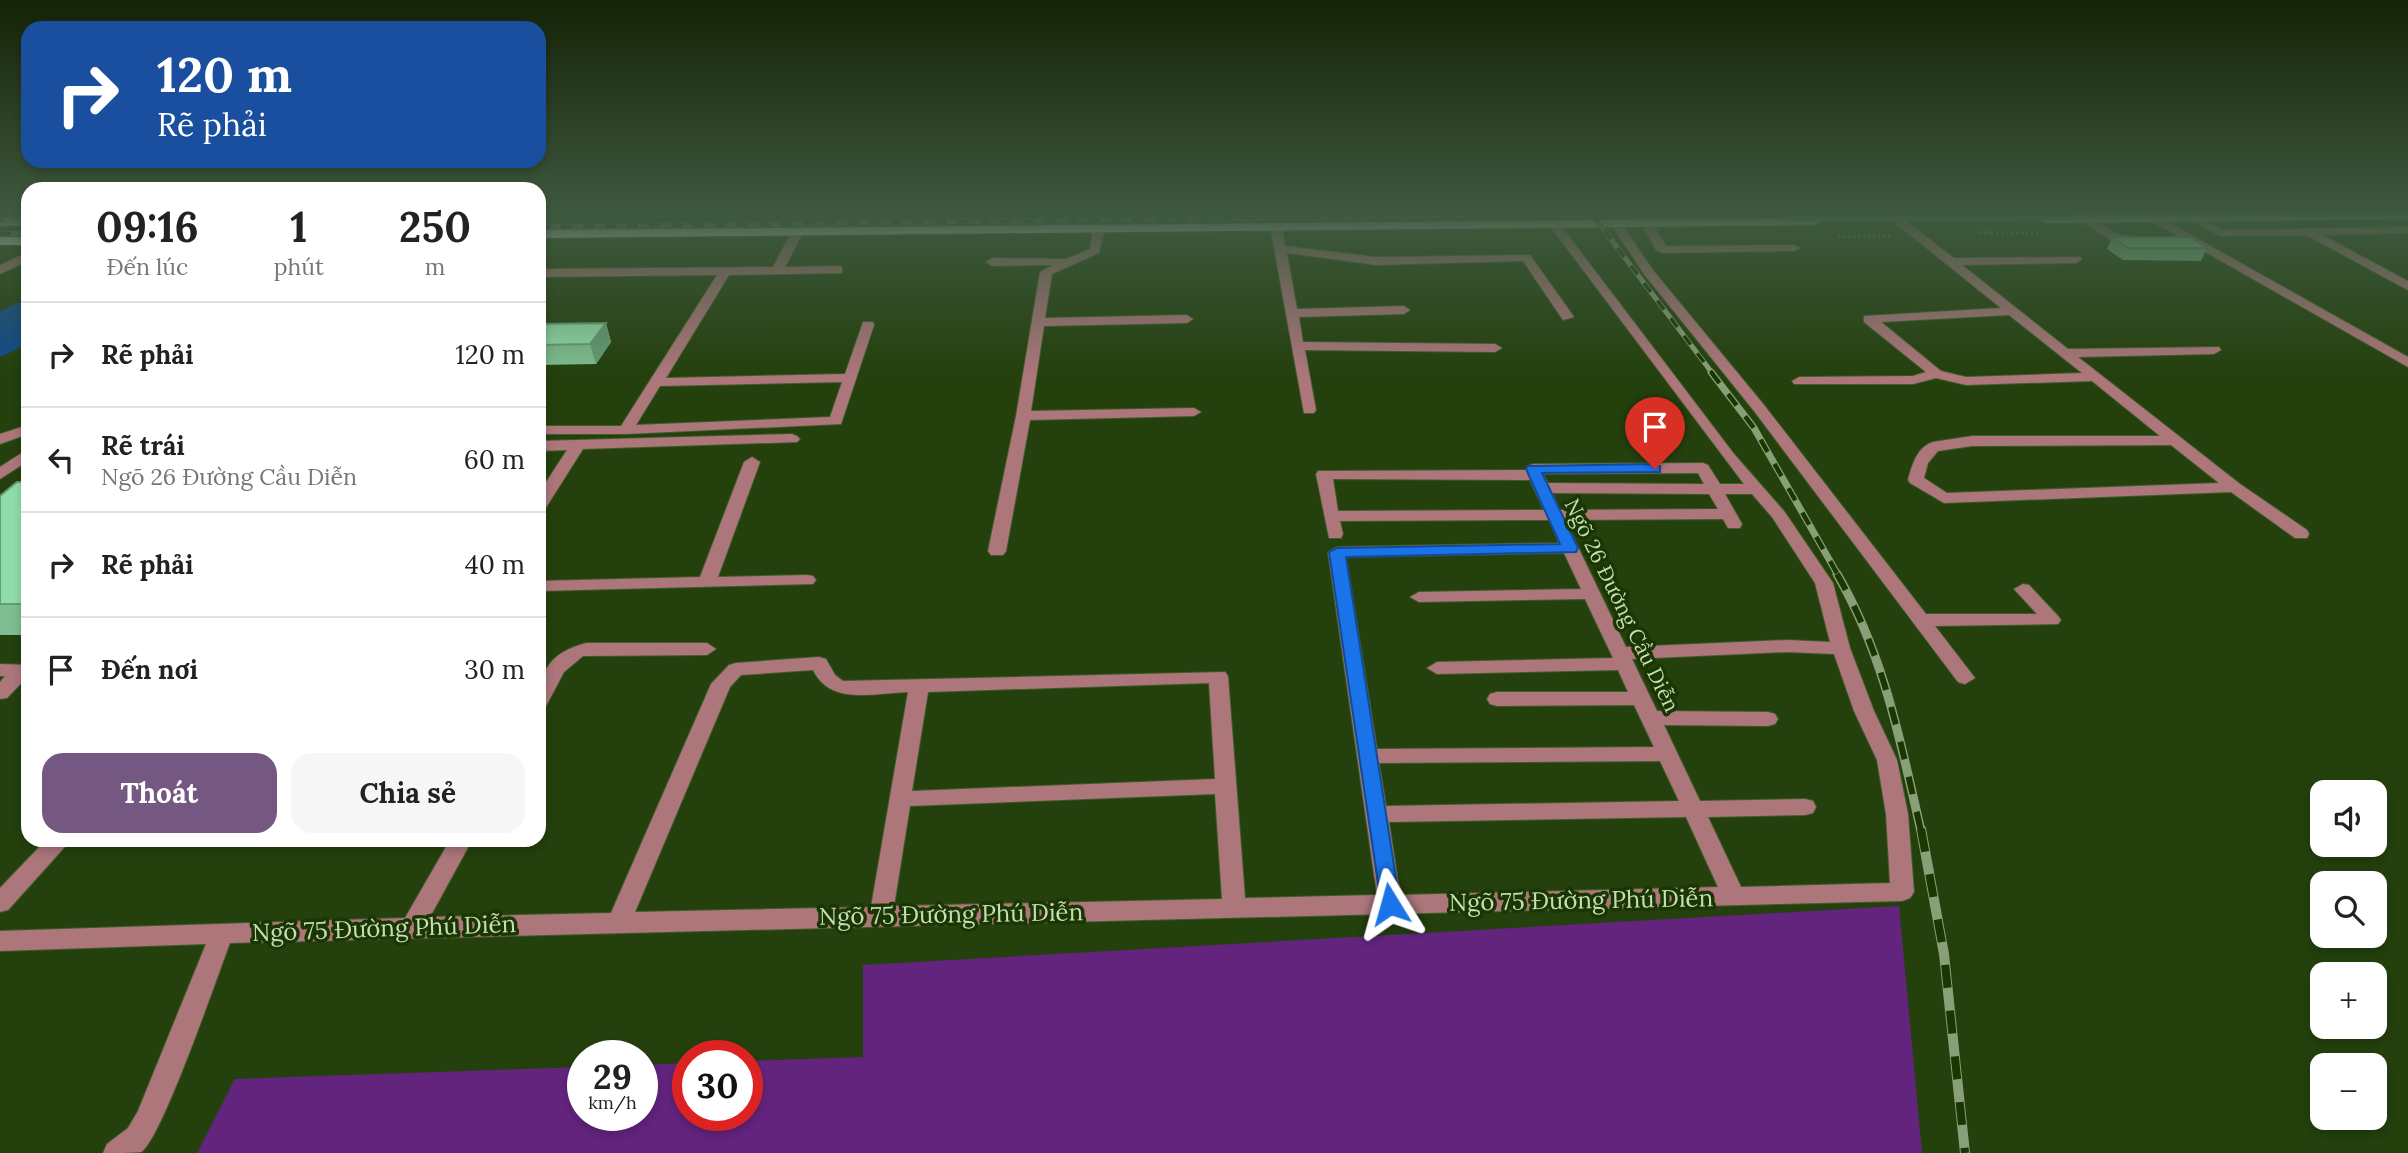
<!DOCTYPE html>
<html lang="vi">
<meta charset="utf-8">
<style>
:root{--surface:#fff;--page:#f6f6f6;--text:#222;--muted:#767676;--line:#e0e0e0;--accent:#745882}
body{margin:0;font-family:Lora,serif;background:var(--page);color:var(--text);height:100vh;display:flex;flex-direction:column;font-size:26px;white-space:nowrap}
*{box-sizing:border-box;margin:0}
p{font-size:23px;color:var(--muted)}
.icon{flex:none;width:38px;height:38px;fill:none;stroke:currentColor;stroke-width:2;stroke-linecap:round;stroke-linejoin:round}
.map{position:relative;flex:1;overflow:hidden}
.side{position:absolute;left:21px;top:182px;width:525px;height:665px;display:flex;flex-direction:column;background:var(--surface);border-radius:21px;box-shadow:0 4px 10px #0003}
.side>*{flex:none}
.hud{position:absolute;left:21px;top:21px;width:525px;height:147px;border-radius:21px;box-shadow:0 4px 10px #0003;background:#1a4fa0;color:#fff;overflow:hidden}
.buttons{position:absolute;left:2310px;top:780px;display:grid;gap:14px}
.buttons a{display:grid;place-items:center;width:77px;height:77px;border-radius:14px;background:var(--surface);box-shadow:0 4px 10px #0003;font-size:35px}
.speed{position:absolute;left:567px;top:1040px;display:flex;gap:14px;font-size:35px;font-weight:700;text-align:center}
.speed>*{display:grid;place-content:center;width:91px;height:91px;border-radius:50%;background:var(--surface);box-shadow:0 4px 10px #0003;line-height:1}
.speed small{font-size:18px;font-weight:400}
.speed .limit{border:10px solid #d22;background:#fff;color:#111}
.pin{position:absolute;display:grid;place-items:center;width:60px;height:60px;color:#fff;margin:-72px -30px;border-radius:50% 50% 50% 0;rotate:-45deg;box-shadow:0 0 7px #0007}
.pin .icon{rotate:45deg}
.me{position:absolute;width:77px;margin:-38px;rotate:352deg;stroke-linejoin:round;filter:drop-shadow(0 0 5px #0008)}
.turn{display:flex;align-items:center;gap:24px;height:147px;padding:0 21px;font-size:32px}
.turn .icon{width:91px;height:91px;stroke-width:2.5}
.turn b{display:block;font-size:49px;line-height:60px}
.eta{display:flex;justify-content:space-evenly;align-items:center;height:119px;text-align:center}
.eta b{font-size:42px;font-weight:700;line-height:49px}
.primary-button{display:flex;gap:14px;margin-top:auto;padding:14px 21px}
.primary-button a{flex:1;height:80px;border-radius:21px;background:var(--accent);color:#fff;font-size:28px;font-weight:700;line-height:80px;text-align:center}
.primary-button a+a{background:var(--page);color:var(--text)}
ul{padding:0;list-style:none}
li{display:flex;align-items:center;gap:21px;height:105px;padding:0 21px;border-top:2px solid var(--line)}
li div{flex:1}
li b{display:block;font-size:26px}
li em{font-style:normal}
.map>svg:first-child{display:block}
.green{fill:#63247e}
.water{fill:#0e4b8b}
.lines{fill:none;stroke-linecap:round;stroke-linejoin:round}
.minor-casing{stroke:#415c2c;stroke-width:2}
.highway-casing{stroke:#415c2c;stroke-width:3}
.path{stroke:#657e52;stroke-width:3.5;stroke-dasharray:2.5 2.5;stroke-linecap:butt}
.minor{fill:#ac767b;fill-rule:evenodd}
.highway{fill:#f6f6f6;fill-rule:evenodd}
.rail-far3-casing{stroke:#889f77;stroke-width:5}
.rail-far2-casing{stroke:#889f77;stroke-width:7}
.rail-far1-casing{stroke:#889f77;stroke-width:9}
.rail-casing{stroke:#889f77;stroke-width:10}
.rail-far3{stroke:#1a3601;stroke-width:3.5;stroke-dasharray:11;stroke-linecap:butt}
.rail-far2{stroke:#1a3601;stroke-width:4.5;stroke-dasharray:14;stroke-linecap:butt}
.rail-far1{stroke:#1a3601;stroke-width:6;stroke-dasharray:18;stroke-linecap:butt}
.rail{stroke:#1a3601;stroke-width:8;stroke-dasharray:23;stroke-linecap:butt}
.path-bridge{stroke:#657e52;stroke-width:3.5;stroke-dasharray:2.5 2.5;stroke-linecap:butt}
.wall{fill:#7dbe91}
.shaded-wall{fill:#669b76}
.building{fill:#91dda9;stroke:#669b76;stroke-width:2}
.route{fill:#1a73e8;stroke:#114b97;stroke-width:2}
.labels{text-anchor:middle;dominant-baseline:central;stroke-width:7;stroke-linejoin:round;paint-order:stroke}
.street-label{font-size:21px;fill:#c7dcba;stroke:#1a3601}
.near-street-label{font-size:24px;fill:#c7dcba;stroke:#1a3601}
</style>
<div class="map">
<svg width="2408" height="1153" viewBox="0 0 2408 1153">
<rect width="100%" height="100%" fill="#24400d"/>
<path class="green" d="M1899,906L1922,1153H197L235,1079L583,1067V1115H642V1065L688,1063V1115H747V1061L863,1057V965Z"/>
<path class="water" d="M28,298V344L0,357V311Z"/>
<g class="lines">
<defs>
<path id="minor" d="M2189,215H2197L2222,230L2408,227V233L2322,235L2408,281V290L2306,235L2220,236L2189,219Z
M2149,216H2157L2408,357V367L2149,220Z
M2081,217C2095,216 2106,229 2118,234C2126,237 2134,234 2141,239C2121,252 2098,232 2081,221Z
M1894,218H1902L1954,258L2080,257L2082,259L2076,263L1962,265L2068,349L2219,347L2221,350L2214,354L2078,357L2240,484L2307,530L2309,534L2307,538H2295L2231,492L1944,503L1910,483L1908,480C1912,465 1917,447 1933,442L1972,436H2160L2092,381L1966,385L1936,378L1913,384H1794L1792,381L1799,377L1913,376L1926,372L1864,322V316L2001,308L1894,222ZM2009,315L2082,373L1966,377L1941,371L1881,322ZM2171,445L2219,483L1947,493L1924,478L1928,463L1938,451L1972,446Z
M1554,221L1558,222L1734,454L1784,511L1833,583L1850,648L1874,711L1897,760L1908,814L1914,892L1910,898L1902,901L230,943C218,974 161,1141 141,1152C132,1153 114,1153 103,1153L107,1144L128,1128L138,1111L206,944L0,951V931L405,918L450,840H472L430,917L611,913L711,684L729,665L736,663L819,657L826,659L835,675L843,681L1225,672L1228,676L1245,898L1377,895L1328,552L1337,547L1559,543L1549,520L1340,521L1343,534L1341,538H1329L1316,474L1318,471L1526,470L1528,466L1533,464L1703,463L1708,465L1720,484H1744L1550,226L1548,224ZM1698,473L1704,484L1548,483L1543,474ZM1333,479L1530,480L1544,510L1338,511ZM1552,493L1709,494L1718,509L1560,510ZM1725,494H1752L1772,517L1815,583L1830,642L1787,640L1626,647L1565,520L1723,519L1728,528H1740L1742,524ZM1564,553L1581,589L1419,592L1410,597L1419,602L1585,599L1613,658L1437,662L1427,668L1437,674L1618,670L1628,692H1497L1490,694L1487,699L1490,704L1497,706L1634,705L1654,747L1377,749L1346,557ZM1787,652L1834,654L1854,711L1877,760L1886,814L1890,883L1741,887L1708,817L1805,815L1813,813L1816,807L1813,801L1805,799L1700,801L1664,725L1768,726L1775,724L1778,719L1775,714L1768,712L1657,711L1632,659ZM813,670C831,706 873,693 908,692L871,907L635,912L730,687L741,675ZM1209,683L1215,779L912,791L928,692ZM1660,761L1679,801L1386,806L1379,763ZM1215,794L1222,899L894,906L910,806ZM1686,817L1718,887L1400,895L1389,822Z
M1612,221H1620L1652,269L1764,405L1926,614H2037L2014,589L2023,584L2029,585L2058,616L2061,620L2058,624L1935,626L1975,678L1965,684L1958,682L1754,411L1644,274L1610,223Z
M1643,221H1651L1666,246L1794,245L1800,248L1794,251L1662,253L1656,250L1641,223Z
M1276,223L1282,226L1285,246L1376,257L1530,255L1574,317L1563,320L1523,261L1376,265L1287,253L1297,309L1404,306L1410,310L1404,314L1299,317L1303,342L1495,344L1502,348L1495,352L1305,350L1316,410L1314,413H1304L1270,226Z
M1099,225L1105,228L1099,253L1052,274L1045,318L1187,315L1193,319L1187,323L1044,326L1031,411L1194,408L1201,412L1194,416L1030,420L1006,551L1003,555H991L988,551L1016,416L1040,272L1053,265L992,266L986,262L992,258L1066,259L1090,249L1093,228Z
M798,228L804,231L785,267L838,266L842,267V273L729,275L666,378L845,374L862,325L863,322H873L874,325L841,424L626,434H539V426H621L717,275L539,277V269L773,267L792,231ZM842,382L830,417L636,425L660,386Z
M28,252V261L0,274V265Z
M28,425V434L0,444V434Z
M792,434L797,436L800,439L797,442L583,449L545,509L539,511V493L567,450L539,451V441Z
M28,449V461L0,479V467Z
M752,457L760,462L718,577L807,575L813,576L816,580L813,584L539,591V581L700,577L744,462Z
M586,643H707L716,649L707,655L583,656L564,672L546,706L539,708C539,671 549,653 586,643Z
M0,664L28,665V676L7,698L0,699V682L5,676H0Z
M46,840H71L8,910L0,912V888Z"/>
<path id="highway" d="M2408,213V219L2046,223L2039,219L2046,215Z
M28,217V225L0,226V218Z
M1819,218L1821,221L1814,225L539,238V230Z
M0,237H28V245H0Z"/>
</defs>
<use href="#minor" class="minor-casing"/>
<use href="#highway" class="highway-casing"/>
<path class="path" d="M1975,231H1992
M1991,233H2038
M1838,237L1891,236"/>
<use href="#minor" class="minor"/>
<use href="#highway" class="highway"/>
<defs>
<path id="rail-far3" d="M1591,213L1713,374
M539,227L1671,213
M0,234L28,233"/>
<path id="rail-far2" d="M1711,372L1754,428L1838,575"/>
<path id="rail-far1" d="M1837,574C1884,655 1900,740 1921,831"/>
<path id="rail" d="M1921,829L1944,954L1965,1153"/>
</defs>
<use href="#rail-far3" class="rail-far3-casing"/>
<use href="#rail-far2" class="rail-far2-casing"/>
<use href="#rail-far1" class="rail-far1-casing"/>
<use href="#rail" class="rail-casing"/>
<use href="#rail-far3" class="rail-far3"/>
<use href="#rail-far2" class="rail-far2"/>
<use href="#rail-far1" class="rail-far1"/>
<use href="#rail" class="rail"/>
<path class="path-bridge" d="M1975,221L1991,233H1978"/>
</g>
<path class="wall" d="M1779,213H2074L2072,220L1788,222Z
M2112,237L2207,248L2201,261L2123,260L2107,249Z
M606,323L611,342L596,364L539,365V324Z
M28,482V635H0V496Z"/>
<path class="shaded-wall" d="M0,213H1L5,221L0,223Z
M606,323L611,342L596,364L590,344Z"/>
<path class="building" d="M2112,237H2190L2207,248H2128Z
M606,323L590,344L539,345V324Z
M17,482H28V604H0V496Z"/>
<linearGradient id="sky" x2="0" y2="1"><stop stop-color="#142307"/><stop offset="0.57" stop-color="#3f5940"/><stop offset="1" stop-color="#3f5940" stop-opacity="0"/></linearGradient>
<rect width="2408" height="375" fill="url(#sky)"/>
<path class="route" d="M1655,464L1660,466V472L1542,473L1578,548L1576,552L1346,557L1400,904L1397,910L1390,912L1382,910L1329,552L1337,548L1560,544L1526,469L1528,466Z"/>
<g class="labels">
<g class="street-label">
<text transform="translate(1622 605) rotate(64)">Ngõ 26 Đường Cầu Diễn</text>
</g>
<g class="near-street-label">
<text transform="translate(1581 900) rotate(-1)">Ngõ 75 Đường Phú Diễn</text>
<text transform="translate(951 914) rotate(-1)">Ngõ 75 Đường Phú Diễn</text>
<text transform="translate(384 928) rotate(-2)">Ngõ 75 Đường Phú Diễn</text>
</g>
</g>
</svg>
<div class="buttons">
<a><svg class="icon" aria-label="sound" viewBox="0 0 24 24"><path d="M4 9h4l5-4v14l-5-4H4zM17 9q2 3 0 6"/></svg></a>
<a><svg class="icon" aria-label="search" viewBox="0 0 24 24"><circle cx="10" cy="10" r="6"/><path d="M15 15l6 6"/></svg></a>
<a>+</a>
<a>−</a>
</div>
<div class="speed"><div>29<small>km/h</small></div><div class="limit">30</div></div>
<div class="pin" style="left:1655px;top:469px;background:#d93025"><svg class="icon" aria-label="arrive" viewBox="0 0 24 24"><path d="M6 21V4h12l-3 4 3 4H6"/></svg></div>
<svg class="me" style="left:1390px;top:904px" viewBox="-20 -20 40 40"><path d="M0-17L14 15 0 8-14 15z" fill="#1a73e8" stroke="#fff" stroke-width="4"/></svg>
<div class="hud">
<div class="turn"><svg class="icon" aria-label="right" viewBox="0 0 24 24"><path d="M7 20v-9h11M14 6l5 5-5 5"/></svg><div><b>120 m</b>Rẽ phải</div></div>
</div>
<section class="side">
<div class="eta">
<div><b>09:16</b><p>Đến lúc</p></div>
<div><b>1</b><p>phút</p></div>
<div><b>250</b><p>m</p></div>
</div>
<ul>
<li><svg class="icon" aria-label="right" viewBox="0 0 24 24"><path d="M7 20v-9h11M14 6l5 5-5 5"/></svg><div><b>Rẽ phải</b></div><em>120 m</em></li>
<li><svg class="icon" aria-label="left" viewBox="0 0 24 24"><path d="M17 20v-9H6M10 6l-5 5 5 5"/></svg><div><b>Rẽ trái</b><p>Ngõ 26 Đường Cầu Diễn</p></div><em>60 m</em></li>
<li><svg class="icon" aria-label="right" viewBox="0 0 24 24"><path d="M7 20v-9h11M14 6l5 5-5 5"/></svg><div><b>Rẽ phải</b></div><em>40 m</em></li>
<li><svg class="icon" aria-label="arrive" viewBox="0 0 24 24"><path d="M6 21V4h12l-3 4 3 4H6"/></svg><div><b>Đến nơi</b></div><em>30 m</em></li>
</ul>
<div class="primary-button"><a>Thoát</a><a>Chia sẻ</a></div>
</section>
</div>
